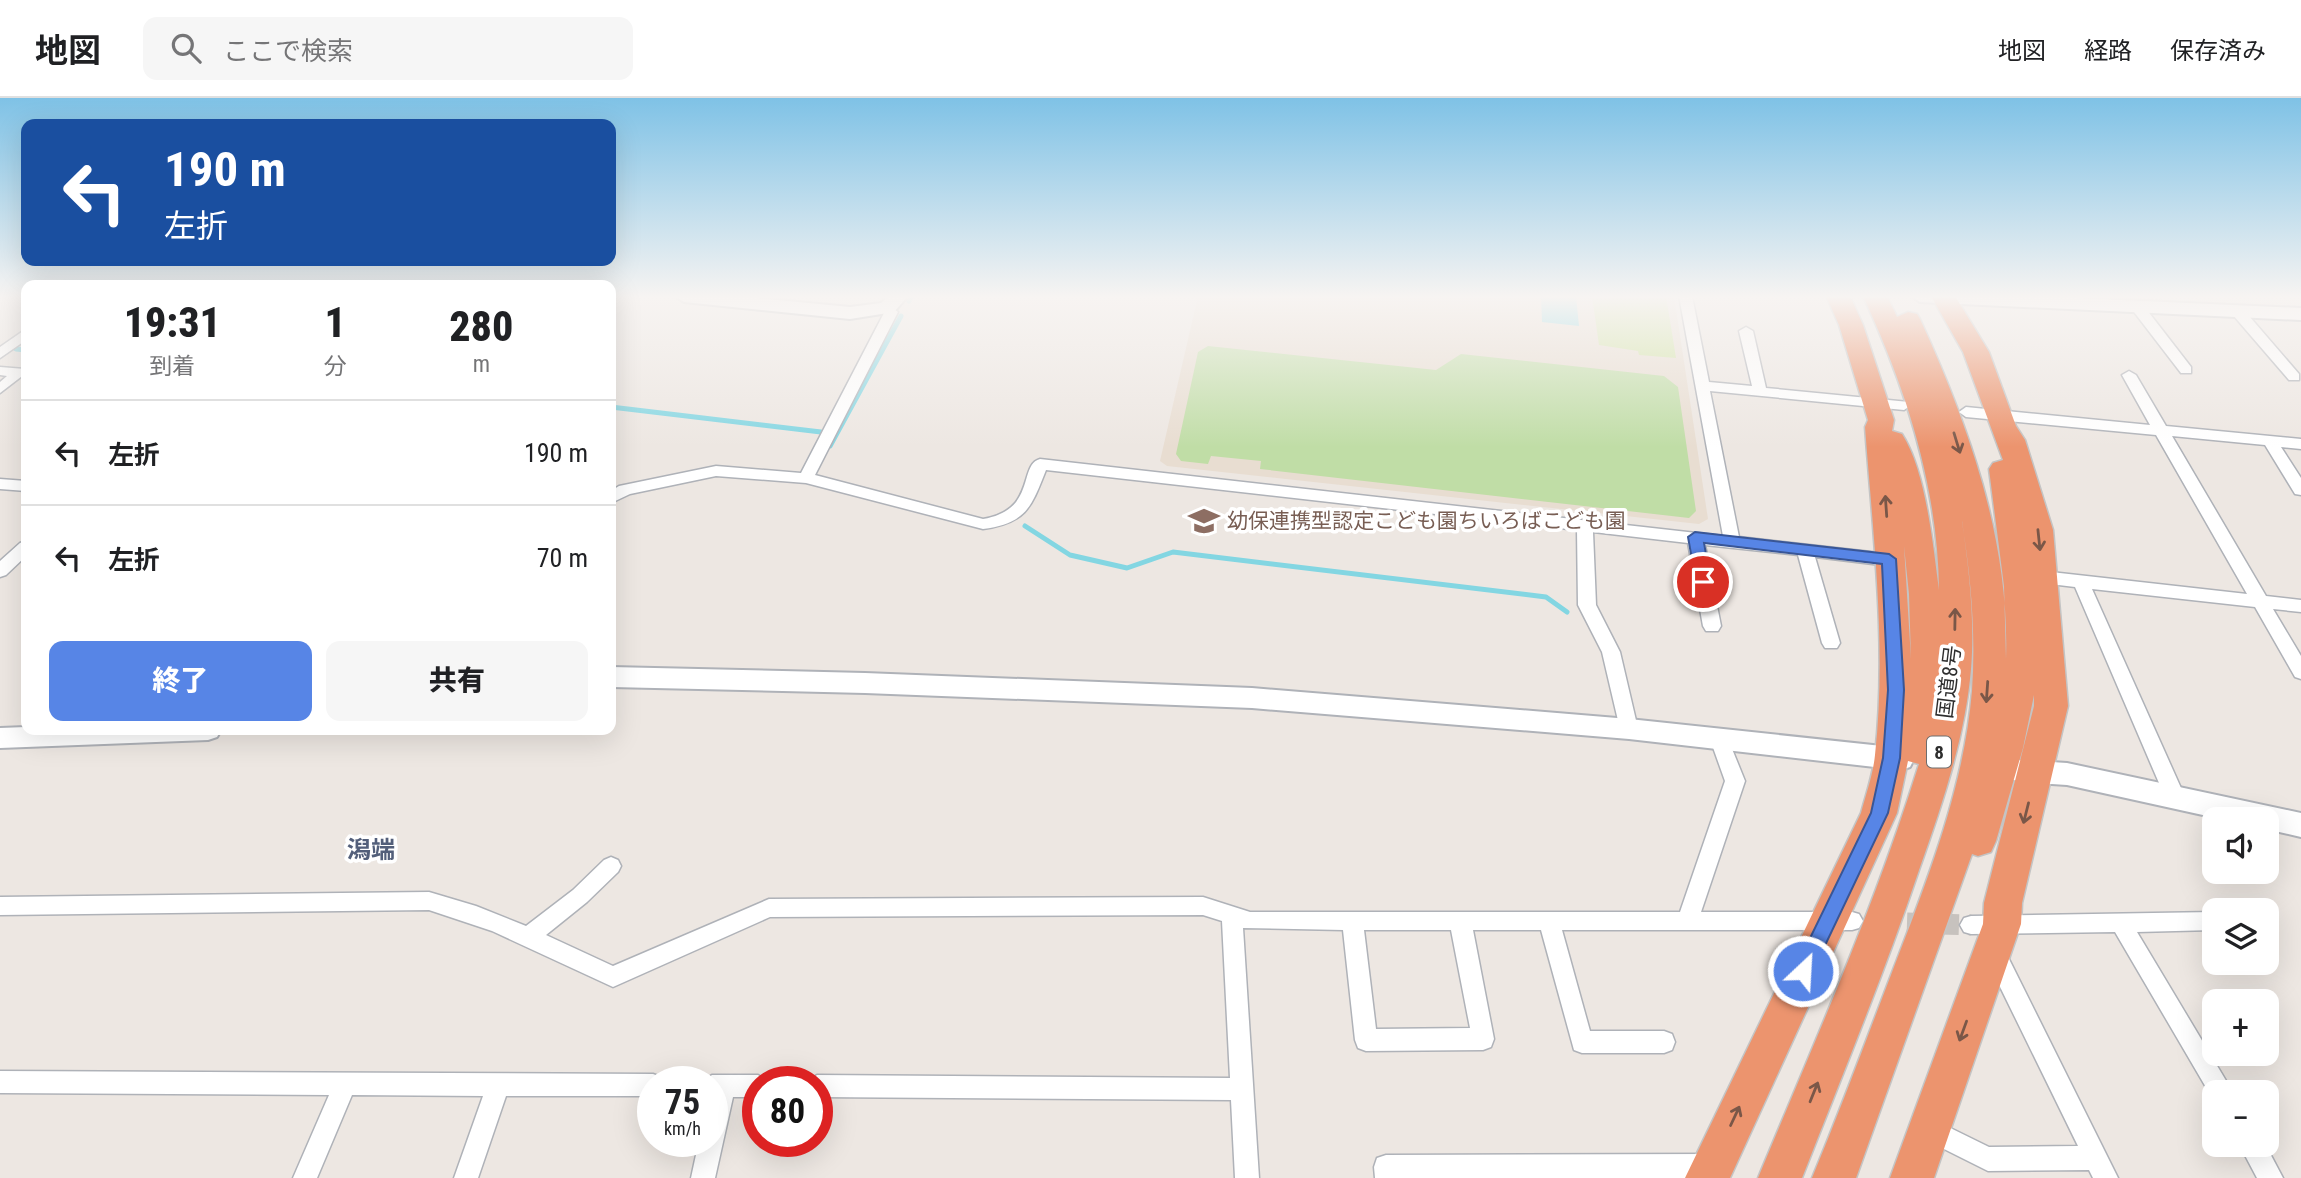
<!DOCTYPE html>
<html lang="ja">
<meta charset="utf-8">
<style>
:root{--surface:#fff;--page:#f6f6f6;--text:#202124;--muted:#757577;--line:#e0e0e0;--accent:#5785e6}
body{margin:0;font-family:"Roboto Condensed","Noto Sans JP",sans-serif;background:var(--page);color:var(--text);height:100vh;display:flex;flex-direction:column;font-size:26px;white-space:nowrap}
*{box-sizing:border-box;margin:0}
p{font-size:23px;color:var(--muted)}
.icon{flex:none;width:38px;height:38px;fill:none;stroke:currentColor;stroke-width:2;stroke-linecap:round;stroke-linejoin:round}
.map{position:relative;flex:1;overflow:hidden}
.drawer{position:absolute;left:21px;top:182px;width:595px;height:455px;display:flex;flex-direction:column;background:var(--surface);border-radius:14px;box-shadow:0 7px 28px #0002}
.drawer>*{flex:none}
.hud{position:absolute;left:21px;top:21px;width:595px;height:147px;border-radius:14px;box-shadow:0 7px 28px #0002;background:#1a4fa0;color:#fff;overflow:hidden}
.tools{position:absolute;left:2202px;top:709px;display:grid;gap:14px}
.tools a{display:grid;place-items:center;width:77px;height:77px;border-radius:14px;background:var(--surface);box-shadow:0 7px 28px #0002;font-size:35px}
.speed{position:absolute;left:637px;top:968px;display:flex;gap:14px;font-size:35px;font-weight:700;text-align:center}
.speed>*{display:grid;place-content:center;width:91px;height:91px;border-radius:50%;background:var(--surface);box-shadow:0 7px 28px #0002;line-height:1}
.speed small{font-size:18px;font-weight:400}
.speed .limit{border:10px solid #d22;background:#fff;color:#111}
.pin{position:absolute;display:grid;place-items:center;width:60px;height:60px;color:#fff;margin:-30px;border:4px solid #fff;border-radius:50%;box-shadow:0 2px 7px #0007}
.me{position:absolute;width:77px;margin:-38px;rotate:25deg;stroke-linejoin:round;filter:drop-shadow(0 0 5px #0008)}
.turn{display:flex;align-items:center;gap:24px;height:147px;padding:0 28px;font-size:32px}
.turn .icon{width:91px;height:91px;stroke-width:2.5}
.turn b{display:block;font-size:49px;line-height:60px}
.eta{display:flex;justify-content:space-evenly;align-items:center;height:119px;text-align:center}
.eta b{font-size:42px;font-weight:800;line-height:49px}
.button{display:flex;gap:14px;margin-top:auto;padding:14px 28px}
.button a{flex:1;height:80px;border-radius:14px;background:var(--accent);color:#fff;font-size:28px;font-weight:800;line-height:80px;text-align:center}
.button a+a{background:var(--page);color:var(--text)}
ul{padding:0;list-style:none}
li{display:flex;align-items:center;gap:21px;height:105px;padding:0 28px;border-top:2px solid var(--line)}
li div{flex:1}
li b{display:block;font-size:26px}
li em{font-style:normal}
header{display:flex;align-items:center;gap:42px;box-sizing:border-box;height:98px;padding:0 35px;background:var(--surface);border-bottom:2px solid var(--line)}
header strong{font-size:33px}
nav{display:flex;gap:38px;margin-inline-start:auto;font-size:24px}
.search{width:490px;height:63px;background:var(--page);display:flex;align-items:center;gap:18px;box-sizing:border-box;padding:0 24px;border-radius:14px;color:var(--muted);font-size:26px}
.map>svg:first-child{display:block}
.education{fill:#e8ddd1}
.green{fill:#c0dda6}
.pitch{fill:#d0e3a3}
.water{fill:#83d6e2}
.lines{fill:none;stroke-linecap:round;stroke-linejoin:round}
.stream{stroke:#83d6e2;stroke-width:5}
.street-tunnel{stroke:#c7c2be;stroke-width:21;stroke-dasharray:21 10;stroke-linecap:butt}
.secondary-tunnel{stroke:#c7c2be;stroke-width:29;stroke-dasharray:29 15;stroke-linecap:butt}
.street-casing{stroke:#afb2b8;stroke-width:3}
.secondary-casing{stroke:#afb2b8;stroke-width:4}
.highway-casing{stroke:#c4c4c4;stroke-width:3}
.street{fill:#fff;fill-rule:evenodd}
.secondary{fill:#fff;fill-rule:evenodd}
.highway{fill:#ec946e;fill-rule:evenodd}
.oneway{stroke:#7a5748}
.route{fill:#5785e6;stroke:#395696;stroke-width:2}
.labels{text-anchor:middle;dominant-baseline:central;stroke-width:7;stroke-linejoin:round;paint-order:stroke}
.shield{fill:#fff;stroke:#6d6d6d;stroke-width:2}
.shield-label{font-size:19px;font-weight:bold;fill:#2e2e2e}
.education-label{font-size:21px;fill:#785e54;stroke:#fff;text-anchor:start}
.street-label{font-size:21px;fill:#2e2e2e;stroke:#fff}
.quarter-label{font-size:24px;font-weight:bold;fill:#535f7a;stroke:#fff}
</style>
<header>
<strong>地図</strong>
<div class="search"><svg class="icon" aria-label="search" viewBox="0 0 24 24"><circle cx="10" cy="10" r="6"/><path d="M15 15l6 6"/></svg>ここで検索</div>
<nav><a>地図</a><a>経路</a><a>保存済み</a></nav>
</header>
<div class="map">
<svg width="2301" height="1080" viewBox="0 0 2301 1080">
<rect width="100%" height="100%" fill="#ede7e2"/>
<path class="education" d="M1198,198H1674L1708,421L1699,426L1167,368L1160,363Z"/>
<path class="green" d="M1208,248L1436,272L1461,256L1664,278L1678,289L1696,413L1689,420L1260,371L1261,363L1211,358L1208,366L1181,363L1176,356L1198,254Z"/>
<path class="pitch" d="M1592,198H1666L1676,260L1639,257L1638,253L1599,247Z"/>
<path class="water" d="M1541,198H1576L1579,228L1542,224Z"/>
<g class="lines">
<path class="stream" d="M909,203L912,198
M16,251L26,252
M611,309L821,334
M830,348L901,218
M1025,428L1070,457L1127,470L1173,454L1546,499L1567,514"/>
<path class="street-tunnel" d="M1876,824L1971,827"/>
<path class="secondary-tunnel" d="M1919,663L1994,670"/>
<defs>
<path id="street" d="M1679,198H1692L1709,284L1752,288L1739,233L1746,229L1753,233L1766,290L1909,304L1911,307L1904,312L1710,293L1739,439L1889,456L1897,462L1889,468L1815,459L1840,545L1837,550H1825L1822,545L1798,457L1705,447L1721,528L1718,533H1706L1703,528L1688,445L1593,434L1596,507L1620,554L1638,631L1636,636L1629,638L1622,636L1620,631L1602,554L1578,507L1577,432L1046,372C1031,410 1026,425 983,431L806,385L716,378L630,396L611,405V393L619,388L716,368L801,375L884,215L880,210L887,206L898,214L815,377L983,421C1037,412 1018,367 1040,361L1723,438Z
M2138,206L2143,207L2191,269V275H2181L2131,210Z
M2238,210L2243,211L2299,276V282H2289L2233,217V211Z
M26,231V242L0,260V249Z
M0,269L25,271L26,275L0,295V284L7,278L0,277Z
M2129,273L2136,277L2166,328L2301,341V351L2281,349L2301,380V397L2295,396L2265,347L2172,338L2266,498L2301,502V514L2273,511L2301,558V581L2295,579L2255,509L2092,491L2185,699L2182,705L2175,707L2168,705L2165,699L2075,489L2042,485L2034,479L2042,473L2247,496L2156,337L1966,319L1959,314L1966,309L2150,327L2122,277Z
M0,381L26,383V393L0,391Z
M26,443V458L6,477L0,479V463L20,445Z
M1719,634L1726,636L1728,641L1745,683L1701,814H1852L1859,816L1863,823L1859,830L1852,832H1562L1590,933H1664L1672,936L1675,944L1672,952L1664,955H1582L1574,952L1541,832H1473L1494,941L1491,949L1483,952L1366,953L1358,950L1355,942L1343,832L1243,830L1259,1080H1235L1231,1002L817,999V984H807L817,977L1230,980L1222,823L1203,817L770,819L613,889L492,833L429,812L0,817V799L429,794L476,808L526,828L573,792L604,762L611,759L618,762L621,768L618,774L587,804L546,837L613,868L769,801L1203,799L1250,814H1680L1725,683L1710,641L1712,636ZM1364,832H1451L1470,930L1376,931Z
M2214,814V832L2137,834L2228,986L2232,994H2214V1003L2115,834L1971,836L1964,834L1960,827L1964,820L1971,818Z
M1994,844L2002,847L2118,1080H2093L2089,1072L1988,1073L1920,1039L1916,1031L1920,1023L1928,1019L1989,1049L2078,1048L1983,854L1986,847Z
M0,973L653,976L661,979L663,984H653V998H506L478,1080H454L483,998L352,997L317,1080H293L329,997L0,995Z
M712,977H758L768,984H758V999H733L715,1080H691L699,1043H712V984H702Z
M2239,1046H2265L2283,1080H2257Z
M1712,1056L1721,1059L1724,1068L1721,1077L1712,1080H1375L1374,1069L1377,1060L1386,1057Z"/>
<path id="secondary" d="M675,198H735L850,209L881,205L889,198H908L894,214L850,221L684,204Z
M1911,198H2030L2301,210V222L1920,204Z
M611,569L865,575L1252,590L1629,621L1901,650L1910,653L1914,661L1910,669L1901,672L1629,641L1252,610L865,595L611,589Z
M26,629V632H221L217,639L208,642L0,650V630Z
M2020,662L2067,665L2301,715V739L2266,731V721H2221L2067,687L2020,684L2011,681L2007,673L2011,665Z"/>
<path id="highway" d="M1826,198H1850L1863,227L1894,322L1892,333L1902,336C1926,373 1933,448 1939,492C1938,389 1906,290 1863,198H1887L1897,219L1908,214L1917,216L1920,221C1968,326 2010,443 2006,561L2004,488L1989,371L1993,365L2003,362L1963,254L1931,198H1955L1989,254L2016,328L2025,342L2053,432L2068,608L2022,805L2021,826L1934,1080H1890L1983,826L1984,805L2034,608V597L2023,650L1996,743L1991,754L1978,758L1972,756L1856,1080H1812C1840,1013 1865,945 1891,877C1926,786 1964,691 1972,593C1976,536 1971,480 1962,424V423C1969,471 1975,523 1971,571C1965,640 1942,707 1919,772C1884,876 1842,978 1802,1080H1758C1815,943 1875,808 1919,666L1908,663L1897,715L1730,1080H1685L1861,715C1866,696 1873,677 1875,657C1887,549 1873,437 1865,329L1868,322L1839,227ZM1904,448L1909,496L1911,561Z"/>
</defs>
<use href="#street" class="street-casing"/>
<use href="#secondary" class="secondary-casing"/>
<use href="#highway" class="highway-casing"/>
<use href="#street" class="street"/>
<use href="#secondary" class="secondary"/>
<use href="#highway" class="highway"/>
</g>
<defs><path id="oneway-shaft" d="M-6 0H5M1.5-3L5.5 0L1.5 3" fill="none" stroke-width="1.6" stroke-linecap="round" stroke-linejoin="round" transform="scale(1.75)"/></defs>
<g class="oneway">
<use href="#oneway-shaft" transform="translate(1957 345) rotate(73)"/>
<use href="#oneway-shaft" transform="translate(1886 408) rotate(-94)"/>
<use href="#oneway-shaft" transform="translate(2039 442) rotate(84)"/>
<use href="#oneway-shaft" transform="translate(1955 521) rotate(-89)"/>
<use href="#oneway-shaft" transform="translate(1987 594) rotate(94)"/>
<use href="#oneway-shaft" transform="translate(2026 715) rotate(104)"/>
<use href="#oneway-shaft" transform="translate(1963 933) rotate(110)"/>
<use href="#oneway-shaft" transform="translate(1814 994) rotate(-68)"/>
<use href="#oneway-shaft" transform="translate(1735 1018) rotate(-65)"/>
</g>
<linearGradient id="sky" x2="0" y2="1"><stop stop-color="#7fc2e6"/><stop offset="0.57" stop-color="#f7f4f2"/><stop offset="1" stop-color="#f7f4f2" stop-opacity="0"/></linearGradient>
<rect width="2301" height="349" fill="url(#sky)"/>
<path class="route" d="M1695,434L1889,456L1896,461L1904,592L1900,660L1888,715L1810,879L1803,882L1796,879L1794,873L1871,715L1883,660L1888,592L1882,466L1704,445L1711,484L1703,489L1696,484L1688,439Z"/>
<defs>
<symbol id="school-bare" viewBox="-9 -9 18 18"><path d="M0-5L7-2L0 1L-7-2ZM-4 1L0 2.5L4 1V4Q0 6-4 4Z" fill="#8d6e63" stroke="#fff" stroke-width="2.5" paint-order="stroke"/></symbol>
</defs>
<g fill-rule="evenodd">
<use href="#school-bare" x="1182" y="401" width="44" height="44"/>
</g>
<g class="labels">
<rect class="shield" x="1927" y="638.5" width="24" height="31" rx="5"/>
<g class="shield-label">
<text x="1939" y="654">8</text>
</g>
<g class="education-label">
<text x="1227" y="423">幼保連携型認定こども園ちいろばこども園</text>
</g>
<g class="street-label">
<text transform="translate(1949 584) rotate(-83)">国道8号</text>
</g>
<g class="quarter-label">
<text x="371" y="752">潟端</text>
</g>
</g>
</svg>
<div class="tools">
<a><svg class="icon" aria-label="sound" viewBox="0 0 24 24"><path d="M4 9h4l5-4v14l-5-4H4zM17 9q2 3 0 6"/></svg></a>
<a><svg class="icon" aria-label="layers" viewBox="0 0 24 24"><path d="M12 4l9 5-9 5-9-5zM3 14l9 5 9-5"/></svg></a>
<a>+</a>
<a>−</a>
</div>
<div class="speed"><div>75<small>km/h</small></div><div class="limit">80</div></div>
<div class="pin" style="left:1703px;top:484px;background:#d93025"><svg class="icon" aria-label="arrive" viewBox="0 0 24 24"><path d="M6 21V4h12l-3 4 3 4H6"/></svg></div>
<svg class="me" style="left:1803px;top:873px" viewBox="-20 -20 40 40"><circle r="17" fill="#5785e6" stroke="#fff" stroke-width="3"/><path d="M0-11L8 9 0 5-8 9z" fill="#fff"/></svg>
<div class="hud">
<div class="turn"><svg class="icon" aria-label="left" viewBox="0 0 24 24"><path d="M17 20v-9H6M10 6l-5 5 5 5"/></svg><div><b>190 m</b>左折</div></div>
</div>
<section class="drawer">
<div class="eta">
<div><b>19:31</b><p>到着</p></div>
<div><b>1</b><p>分</p></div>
<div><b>280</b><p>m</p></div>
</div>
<ul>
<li><svg class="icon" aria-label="left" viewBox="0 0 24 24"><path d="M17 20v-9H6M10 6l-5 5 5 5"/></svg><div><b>左折</b></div><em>190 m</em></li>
<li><svg class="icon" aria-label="left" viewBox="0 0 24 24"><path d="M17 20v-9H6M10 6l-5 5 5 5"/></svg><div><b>左折</b></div><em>70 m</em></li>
</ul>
<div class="button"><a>終了</a><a>共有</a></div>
</section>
</div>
